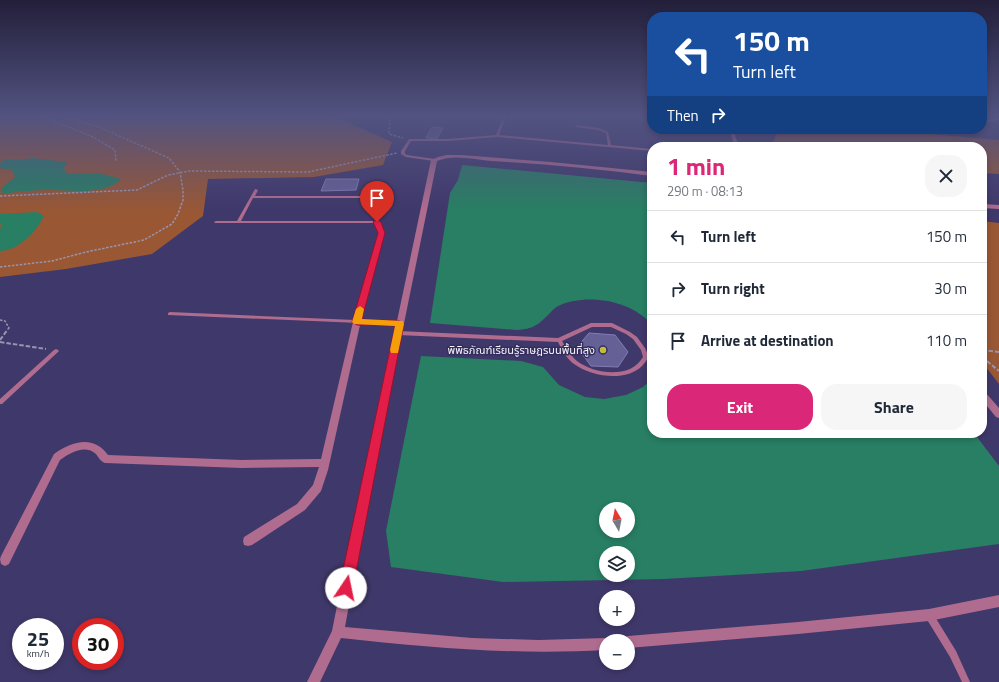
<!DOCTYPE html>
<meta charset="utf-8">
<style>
:root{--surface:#fff;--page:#f6f6f7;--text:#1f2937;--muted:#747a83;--line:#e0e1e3;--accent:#db2777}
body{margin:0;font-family:"Titillium Web","Noto Sans Thai",sans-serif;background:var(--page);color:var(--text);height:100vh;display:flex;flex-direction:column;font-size:15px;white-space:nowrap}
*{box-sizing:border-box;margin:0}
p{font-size:13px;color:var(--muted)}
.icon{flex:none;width:22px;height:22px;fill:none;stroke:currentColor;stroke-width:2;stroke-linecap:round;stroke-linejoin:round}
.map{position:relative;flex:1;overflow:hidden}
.drawer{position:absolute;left:647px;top:142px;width:340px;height:296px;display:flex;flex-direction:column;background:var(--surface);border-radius:16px;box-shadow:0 2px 6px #0003}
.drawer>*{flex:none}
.top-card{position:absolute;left:647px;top:12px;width:340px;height:122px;border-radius:16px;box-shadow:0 2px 6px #0003;background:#1a4fa0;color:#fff;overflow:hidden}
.needle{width:26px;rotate:350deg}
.buttons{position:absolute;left:599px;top:502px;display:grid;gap:8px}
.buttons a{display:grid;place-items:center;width:36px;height:36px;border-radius:50%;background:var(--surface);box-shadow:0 2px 6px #0003;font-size:20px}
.speed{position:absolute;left:12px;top:618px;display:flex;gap:8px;font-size:20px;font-weight:700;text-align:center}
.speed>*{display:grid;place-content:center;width:52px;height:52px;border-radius:50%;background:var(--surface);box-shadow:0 2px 6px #0003;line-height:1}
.speed small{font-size:10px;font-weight:400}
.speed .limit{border:6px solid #d22;background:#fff;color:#111}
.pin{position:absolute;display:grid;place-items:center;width:34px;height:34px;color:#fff;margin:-41px -17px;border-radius:50% 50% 50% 0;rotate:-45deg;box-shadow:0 0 4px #0007}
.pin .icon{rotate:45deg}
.me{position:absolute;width:44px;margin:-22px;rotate:11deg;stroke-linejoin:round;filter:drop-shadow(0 0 3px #0008)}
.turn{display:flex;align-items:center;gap:14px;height:84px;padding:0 20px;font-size:18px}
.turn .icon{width:52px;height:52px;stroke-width:2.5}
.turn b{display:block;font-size:28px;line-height:34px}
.then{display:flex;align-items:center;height:38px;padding:0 20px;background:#0003;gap:8px;font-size:15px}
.round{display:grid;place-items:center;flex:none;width:42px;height:42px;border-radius:16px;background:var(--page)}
.head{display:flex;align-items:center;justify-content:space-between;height:68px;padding:0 20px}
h1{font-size:24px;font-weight:700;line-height:30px;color:var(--accent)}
.primary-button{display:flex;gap:8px;margin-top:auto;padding:8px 20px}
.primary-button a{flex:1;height:46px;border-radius:16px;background:var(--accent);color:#fff;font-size:16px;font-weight:700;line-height:46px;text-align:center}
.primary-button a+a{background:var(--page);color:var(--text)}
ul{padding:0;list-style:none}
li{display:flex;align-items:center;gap:12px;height:52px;padding:0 20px;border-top:1px solid var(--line)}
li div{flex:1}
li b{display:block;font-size:15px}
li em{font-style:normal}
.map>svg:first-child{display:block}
.green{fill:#995734}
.water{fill:#287f63;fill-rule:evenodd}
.building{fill:#656095;stroke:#827db5}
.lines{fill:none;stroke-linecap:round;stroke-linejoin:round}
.path-far1{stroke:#9995b1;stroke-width:1.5;stroke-dasharray:2.5 1.5;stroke-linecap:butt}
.path{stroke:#9995b1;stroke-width:2;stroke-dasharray:4.5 2;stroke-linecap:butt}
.lane{fill:#af6c8f;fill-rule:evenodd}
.street{fill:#af6c8f;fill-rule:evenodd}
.route{fill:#e11d48;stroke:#92132f}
.slow{fill:#f59e0b}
.poi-dot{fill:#c1bd40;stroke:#352e5e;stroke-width:1.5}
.labels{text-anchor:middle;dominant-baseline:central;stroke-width:3;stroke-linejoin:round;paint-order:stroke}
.poi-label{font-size:11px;fill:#f4f4fa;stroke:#352e5e;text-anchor:end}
</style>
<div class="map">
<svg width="999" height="682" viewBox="0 0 999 682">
<rect width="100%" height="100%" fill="#3f386a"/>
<path class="green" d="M0,115H331L392,142L383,165L314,177L208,179L203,216L152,254L66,269L0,277Z
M803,129H871L999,140V174L982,173V147H771L777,133Z
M982,221L999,223V384L982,362Z"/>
<path class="water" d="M33,158L65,162L67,163L64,169L65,172L71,174L98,173L121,179C104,196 72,190 50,190C33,190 17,192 1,194V188L15,177L12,170L0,168V163L6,159L18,160Z
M462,165L652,183V325C631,300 587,293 558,306C554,308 552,311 549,314C538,325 533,329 517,330L430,323L450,193L458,180Z
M37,212L44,216C37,231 18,251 0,251V229L2,226L0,224V214Z
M421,356L521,361L543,367L559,385L585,397L604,399L626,395L643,387L652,379V433H974L999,466V544L801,571L664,579L503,582L391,567L386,531ZM606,509H628V531H606ZM606,553H628V575H606Z"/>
<path class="building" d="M432,127L443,128L437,139L426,138Z
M326,179H359L356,190L321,191Z
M589,333L615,335L628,352L618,367L591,366L577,347Z"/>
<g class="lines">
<path class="path-far1" d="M39,115L93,137L115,150L116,162
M390,115L389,134L403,138
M0,196L137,190L168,175L189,171L308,172L397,153
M0,267L52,261L86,252L144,240L172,224L178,214L183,200V190L180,172L169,158L99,127L58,115
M0,320L5,321L9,328L7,330"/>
<path class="path" d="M0,340L8,329
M0,342L46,349
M982,350L999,352
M982,357L999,371"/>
<path class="lane" d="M504,115H507L499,135L608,145L606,133L598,130L576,127L575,126L577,125L599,128L608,132L611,145L652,149V151L497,137L448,141H411L405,151V154L407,155L435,159V161H434L406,157L401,154V151L409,139H448L496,135Z
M999,118V120L982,123V121Z
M729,129H733L739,147H735Z
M255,189L258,190L255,196H365L366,197L364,198H253L241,221H378L383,233L359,323L168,315V313L170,312L355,320L379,233L375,223H215L214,222L216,221H237Z
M591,323H612L630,332L637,337L645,348L649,357L648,358C646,361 644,364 642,366C626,382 592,377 574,364C567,359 562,350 558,342L398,335L396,333L398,331L558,338ZM592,327H611L626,334L633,339L641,350L643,357C640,362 636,366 630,369C613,376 590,371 577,361C570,355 566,348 562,341Z
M56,349L58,350L59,351L58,352L2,404H0V399L54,350Z
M929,611L932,612L956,651L970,682H962L950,657L926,618L925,615L926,612Z"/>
<path class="street" d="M446,155H461L551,162L652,172V176C598,169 545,164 491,161C473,159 453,154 437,161L371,486L345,627L472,638L539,640L606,638L611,641H606V650C517,655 430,648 341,638L320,682H307L332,631L361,486L395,326L360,325L328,470L321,491L305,510L252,545L248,546L244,545L243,541L244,537L297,504L313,485L319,467L242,468L105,463C100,461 99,458 96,454C85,444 70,453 60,460L9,564L5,566L1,564L0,559L1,556L54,454C71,442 93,434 108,455L242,460L321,459L353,322L357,319L397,321L431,160L438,157Z
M982,204L999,205V209L982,208Z
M982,391L985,392L999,408V418L996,417L982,400Z
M999,595V607L929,621L798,634L628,648V641H622L624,638L628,636L798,622L929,609Z"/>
</g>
<linearGradient id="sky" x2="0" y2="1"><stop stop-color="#231f3a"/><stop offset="0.55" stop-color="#525381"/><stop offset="1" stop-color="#525381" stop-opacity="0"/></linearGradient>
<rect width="999" height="211" fill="url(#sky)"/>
<path class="route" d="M377,219L381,222L385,233L362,319L400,321L404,324L353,588L351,593L346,595L341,593L339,588L395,326L357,325L352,322L378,233L373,222Z"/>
<path class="slow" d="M360,306L364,309L362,319L403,321L404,324L398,353H391L390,350L395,326L354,324L352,322L356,309Z"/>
<circle class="poi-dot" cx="603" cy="350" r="4"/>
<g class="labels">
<g class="poi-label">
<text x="595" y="350">พิพิธภัณฑ์เรียนรู้ราษฎรบนพื้นที่สูง</text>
</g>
</g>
</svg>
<div class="buttons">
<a><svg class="needle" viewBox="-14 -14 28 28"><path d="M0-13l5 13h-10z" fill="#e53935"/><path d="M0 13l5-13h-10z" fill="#747a83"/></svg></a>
<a><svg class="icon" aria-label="layers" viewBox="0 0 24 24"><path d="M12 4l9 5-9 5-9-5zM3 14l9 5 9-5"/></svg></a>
<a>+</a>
<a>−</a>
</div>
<div class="speed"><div>25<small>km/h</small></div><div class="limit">30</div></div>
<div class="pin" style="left:377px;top:222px;background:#d93025"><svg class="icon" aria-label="arrive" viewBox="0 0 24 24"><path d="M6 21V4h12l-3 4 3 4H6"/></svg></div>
<svg class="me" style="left:346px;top:588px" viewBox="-20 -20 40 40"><circle r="19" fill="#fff"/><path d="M0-13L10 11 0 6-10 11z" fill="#e11d48"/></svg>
<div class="top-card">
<div class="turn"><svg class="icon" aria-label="left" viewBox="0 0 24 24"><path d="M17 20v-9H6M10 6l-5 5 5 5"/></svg><div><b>150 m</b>Turn left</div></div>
<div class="then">Then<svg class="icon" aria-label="right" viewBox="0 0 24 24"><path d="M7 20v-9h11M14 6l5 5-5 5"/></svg></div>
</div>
<section class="drawer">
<div class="head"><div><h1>1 min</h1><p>290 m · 08:13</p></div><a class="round"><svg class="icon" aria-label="close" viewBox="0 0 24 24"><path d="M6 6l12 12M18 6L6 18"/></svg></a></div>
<ul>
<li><svg class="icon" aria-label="left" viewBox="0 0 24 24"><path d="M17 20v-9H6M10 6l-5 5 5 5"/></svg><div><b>Turn left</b></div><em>150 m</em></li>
<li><svg class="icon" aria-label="right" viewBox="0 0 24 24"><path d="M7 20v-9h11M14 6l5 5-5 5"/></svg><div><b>Turn right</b></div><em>30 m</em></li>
<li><svg class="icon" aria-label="arrive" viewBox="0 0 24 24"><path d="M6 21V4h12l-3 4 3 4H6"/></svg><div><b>Arrive at destination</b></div><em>110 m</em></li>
</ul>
<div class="primary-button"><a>Exit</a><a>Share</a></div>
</section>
</div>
